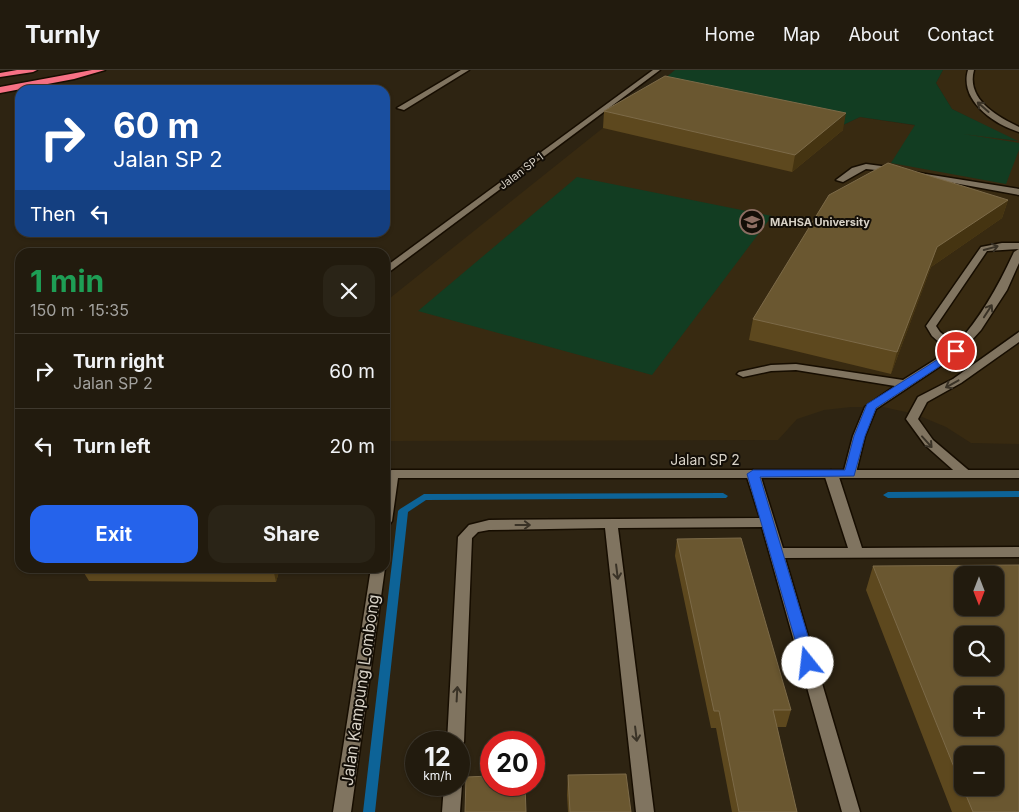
<!DOCTYPE html>
<meta charset="utf-8">
<style>
:root{--surface:#221b0e;--page:#2a2417;--text:#f1f3f6;--muted:#a2a19e;--line:#3f392e;--accent:#2563eb}
body{margin:0;font-family:Inter,sans-serif;background:var(--page);color:var(--text);height:100vh;display:flex;flex-direction:column;font-size:19px;white-space:nowrap}
*{box-sizing:border-box;margin:0}
p{font-size:16px;color:var(--muted)}
.icon{flex:none;width:28px;height:28px;fill:none;stroke:currentColor;stroke-width:2;stroke-linecap:round;stroke-linejoin:round}
.map{position:relative;flex:1;overflow:hidden}
.drawer{position:absolute;left:15px;top:178px;width:375px;height:325px;display:flex;flex-direction:column;background:var(--surface);border-radius:15px;box-shadow:0 1px 4px #0004,0 0 0 1px var(--line)}
.drawer>*{flex:none}
.guide{position:absolute;left:15px;top:15px;width:375px;height:152px;border-radius:15px;box-shadow:0 1px 4px #0004,0 0 0 1px var(--line);background:#1a4fa0;color:#fff;overflow:hidden}
.needle{width:32px;rotate:180deg}
.buttons{position:absolute;left:954px;top:496px;display:grid;gap:10px}
.buttons a{display:grid;place-items:center;width:50px;height:50px;border-radius:10px;background:var(--surface);box-shadow:0 1px 4px #0004,0 0 0 1px var(--line);font-size:25px}
.speed{position:absolute;left:405px;top:661px;display:flex;gap:10px;font-size:25px;font-weight:700;text-align:center}
.speed>*{display:grid;place-content:center;width:65px;height:65px;border-radius:50%;background:var(--surface);box-shadow:0 1px 4px #0004,0 0 0 1px var(--line);line-height:1}
.speed small{font-size:12px;font-weight:400}
.speed .limit{border:8px solid #d22;background:#fff;color:#111}
.pin{position:absolute;display:grid;place-items:center;width:42px;height:42px;color:#fff;margin:-21px;border:2px solid #fff;border-radius:50%;box-shadow:0 1px 5px #0007}
.me{position:absolute;width:55px;margin:-28px;rotate:344deg;stroke-linejoin:round;filter:drop-shadow(0 0 4px #0008)}
.turn{display:flex;align-items:center;gap:18px;height:105px;padding:0 15px;font-size:22px}
.turn .icon{width:65px;height:65px;stroke-width:2.5}
.turn b{display:block;font-size:35px;line-height:42px}
.then{display:flex;align-items:center;height:48px;padding:0 15px;background:#0003;gap:10px;font-size:19px}
.round{display:grid;place-items:center;flex:none;width:52px;height:52px;border-radius:15px;background:var(--page)}
.summary{display:flex;align-items:center;justify-content:space-between;height:85px;padding:0 15px}
h1{font-size:30px;font-weight:700;line-height:38px;color:#1e9e55}
.button{display:flex;gap:10px;margin-top:auto;padding:10px 15px}
.button a{flex:1;height:58px;border-radius:15px;background:var(--accent);color:#fff;font-size:20px;font-weight:700;line-height:58px;text-align:center}
.button a+a{background:var(--page);color:var(--text)}
ul{padding:0;list-style:none}
li{display:flex;align-items:center;gap:15px;height:75px;padding:0 15px;border-top:1px solid var(--line)}
li div{flex:1}
li b{display:block;font-size:19px}
li em{font-style:normal}
header{display:flex;align-items:center;gap:30px;box-sizing:border-box;height:70px;padding:0 25px;background:var(--surface);border-bottom:1px solid var(--line)}
header strong{font-size:24px}
nav{display:flex;gap:28px;margin-inline-start:auto;font-size:18px}
.map>svg:first-child{display:block}
.built{fill:#382a11}
.green{fill:#123d22}
.lines{fill:none;stroke-linecap:round;stroke-linejoin:round}
.stream{fill:#0d6397;fill-rule:evenodd}
.service-casing{stroke:#160d00;stroke-width:3}
.minor-casing{stroke:#160d00;stroke-width:3}
.tertiary-casing{stroke:#160d00;stroke-width:3}
.motorway-casing{stroke:#160d00;stroke-width:3}
.service{fill:#807460;fill-rule:evenodd}
.minor{fill:#807460;fill-rule:evenodd}
.tertiary{fill:#807460;fill-rule:evenodd}
.motorway{fill:#f77184;fill-rule:evenodd}
.wall{fill:#5d481e}
.shaded-wall{fill:#453411}
.building{fill:#6a5730;stroke:#7c6a48;fill-rule:evenodd}
.oneway{stroke:#393226}
.route{fill:#2563eb;stroke:#184099}
.labels{text-anchor:middle;dominant-baseline:central;stroke-width:4;stroke-linejoin:round;paint-order:stroke}
.far-street-label{font-size:11px;fill:#d8d2c7;stroke:#130e07}
.far-poi-label{font-size:11px;font-weight:bold;fill:#d8d2c7;stroke:#130e07;text-anchor:start}
.street-label{font-size:14px;fill:#d8d2c7;stroke:#130e07}
.near-street-label{font-size:16px;fill:#d8d2c7;stroke:#130e07}
</style>
<header>
<strong>Turnly</strong>
<nav><a>Home</a><a>Map</a><a>About</a><a>Contact</a></nav>
</header>
<div class="map">
<svg width="1019" height="742" viewBox="0 0 1019 742">
<rect width="100%" height="100%" fill="#2e2412"/>
<path class="built" d="M943,0H1019V374L971,373L946,357L915,344L883,337H851L824,340L797,349L778,370L385,371V232L653,18L843,55L860,47L1016,71L952,39L936,13Z"/>
<path class="green" d="M675,0H943L936,13L952,39L1018,71L963,64L1019,73V80L1006,114L891,93L915,55L860,47L843,55L653,18Z
M577,107L772,146L652,305L418,241Z"/>
<g class="lines">
<path class="stream" d="M1019,421V427L888,428L883,425L888,422Z
M723,423L728,426L726,428L426,430L408,442L375,742H363L398,441L400,439L424,424Z"/>
<defs>
<path id="service" d="M461,0H469L404,40L397,38Z
M968,0H974C966,29 996,46 1019,57V62C993,54 959,30 968,0Z
M866,94L896,98L900,100L896,102L866,99L843,112L836,110L852,98Z
M913,102L1019,119V125L916,106H913Z
M1002,173H1019V179L987,181L936,256L940,262L956,275C981,247 998,217 1014,182L1019,179V193L1007,220L981,260L960,283L876,339L865,366L855,407H845L843,404L853,366L865,337L895,316L796,300L771,301L743,307L737,304L739,302L771,295L796,294L903,310L949,281L932,266L926,256L981,177Z
M1019,262V272L961,313L927,332L918,349L933,370L973,404L971,407H961L925,375L906,349L918,327L953,309Z
M753,400L760,404L783,478H848L824,404L831,400L838,404L862,478L1019,477V487L785,488L860,742H842L762,457L618,458L654,742H636L605,458L489,460L478,462L472,468L464,672L459,678V672H447L458,467L469,455L489,450L760,448L746,404Z
M459,709L462,715L460,742H442L444,715H459Z"/>
<path id="minor" d="M653,0H660L385,205V197Z"/>
<path id="tertiary" d="M392,400H1019V408H398L392,451L390,454L385,456V407L387,401Z
M371,498H385L351,742H333Z"/>
<path id="motorway" d="M17,0H37L33,2L0,7V3Z
M92,0H105L74,9L0,23V17Z"/>
</defs>
<use href="#service" class="service-casing"/>
<use href="#minor" class="minor-casing"/>
<use href="#tertiary" class="tertiary-casing"/>
<use href="#motorway" class="motorway-casing"/>
<use href="#service" class="service"/>
<use href="#minor" class="minor"/>
<use href="#tertiary" class="tertiary"/>
<use href="#motorway" class="motorway"/>
</g>
<path class="wall" d="M604,41L843,60L792,102L603,58Z
M1008,130L1002,148L931,197L891,304L749,270L753,249Z
M677,469L791,640L786,657H777L797,742H732L716,658H711L675,486Z
M873,496L1019,742H952L866,520Z
M81,498H280L276,512L89,511Z
M568,705L631,742H568L567,725Z"/>
<path class="shaded-wall" d="M846,43L843,60L792,102L795,85Z
M1008,130L1002,148L931,197L891,304L897,282L937,177Z
M273,498H280L276,512Z"/>
<path class="building" d="M665,6L846,43L795,85L604,41Z
M888,93L1008,130L937,177L897,282L753,249L829,125Z
M741,468L791,640H773L797,742H739L719,641H714L677,469Z
M1019,495V742H973L963,718H995V685H962V717L873,496ZM962,505H995V538H962ZM962,565H995V598H962ZM962,625H995V658H962Z
M626,704L631,742H570L568,705Z
M491,706V715H525L526,742H465L466,707Z"/>
<defs><path id="oneway-shaft" d="M-6 0H5M1.5-3L5.5 0L1.5 3" fill="none" stroke-width="1.6" stroke-linecap="round" stroke-linejoin="round" transform="scale(1.25)"/></defs>
<g class="oneway">
<use href="#oneway-shaft" transform="translate(983 37) rotate(-139)"/>
<use href="#oneway-shaft" transform="translate(991 178) rotate(-15)"/>
<use href="#oneway-shaft" transform="translate(988 241) rotate(-57)"/>
<use href="#oneway-shaft" transform="translate(952 314) rotate(151)"/>
<use href="#oneway-shaft" transform="translate(927 372) rotate(48)"/>
<use href="#oneway-shaft" transform="translate(523 455)"/>
<use href="#oneway-shaft" transform="translate(617 502) rotate(83)"/>
<use href="#oneway-shaft" transform="translate(457 624) rotate(-87)"/>
<use href="#oneway-shaft" transform="translate(636 664) rotate(83)"/>
</g>
<path class="route" d="M956,278L960,279V283L876,338L865,366L854,406L760,407L816,593L813,597L808,598L803,597L747,404L753,400H845L854,366L867,334Z"/>
<defs>
<symbol id="university-ring" viewBox="-11 -11 22 22"><circle r="9.5" fill="#130e07" stroke="#8d6e63" stroke-width="1.5"/><path d="M0-5L7-2L0 1L-7-2ZM-4 1L0 2.5L4 1V4Q0 6-4 4Z" fill="#8d6e63"/></symbol>
</defs>
<g fill-rule="evenodd">
<use href="#university-ring" x="738" y="138" width="28" height="28"/>
</g>
<g class="labels">
<g class="far-street-label">
<text transform="translate(521 101) rotate(-37)">Jalan SP 1</text>
</g>
<g class="far-poi-label">
<text x="770" y="152">MAHSA University</text>
</g>
<g class="street-label">
<text x="705" y="389">Jalan SP 2</text>
</g>
<g class="near-street-label">
<text transform="translate(360 620) rotate(-82)">Jalan Kampung Lombong</text>
</g>
</g>
</svg>
<div class="buttons">
<a><svg class="needle" viewBox="-14 -14 28 28"><path d="M0-13l5 13h-10z" fill="#e53935"/><path d="M0 13l5-13h-10z" fill="#a2a19e"/></svg></a>
<a><svg class="icon" aria-label="search" viewBox="0 0 24 24"><circle cx="10" cy="10" r="6"/><path d="M15 15l6 6"/></svg></a>
<a>+</a>
<a>−</a>
</div>
<div class="speed"><div>12<small>km/h</small></div><div class="limit">20</div></div>
<div class="pin" style="left:956px;top:281px;background:#d93025"><svg class="icon" aria-label="arrive" viewBox="0 0 24 24"><path d="M6 21V4h12l-3 4 3 4H6"/></svg></div>
<svg class="me" style="left:808px;top:593px" viewBox="-20 -20 40 40"><circle r="19" fill="#fff"/><path d="M0-13L10 11 0 6-10 11z" fill="#2563eb"/></svg>
<div class="guide">
<div class="turn"><svg class="icon" aria-label="right" viewBox="0 0 24 24"><path d="M7 20v-9h11M14 6l5 5-5 5"/></svg><div><b>60 m</b>Jalan SP 2</div></div>
<div class="then">Then<svg class="icon" aria-label="left" viewBox="0 0 24 24"><path d="M17 20v-9H6M10 6l-5 5 5 5"/></svg></div>
</div>
<section class="drawer">
<div class="summary"><div><h1>1 min</h1><p>150 m · 15:35</p></div><a class="round"><svg class="icon" aria-label="close" viewBox="0 0 24 24"><path d="M6 6l12 12M18 6L6 18"/></svg></a></div>
<ul>
<li><svg class="icon" aria-label="right" viewBox="0 0 24 24"><path d="M7 20v-9h11M14 6l5 5-5 5"/></svg><div><b>Turn right</b><p>Jalan SP 2</p></div><em>60 m</em></li>
<li><svg class="icon" aria-label="left" viewBox="0 0 24 24"><path d="M17 20v-9H6M10 6l-5 5 5 5"/></svg><div><b>Turn left</b></div><em>20 m</em></li>
</ul>
<div class="button"><a>Exit</a><a>Share</a></div>
</section>
</div>
